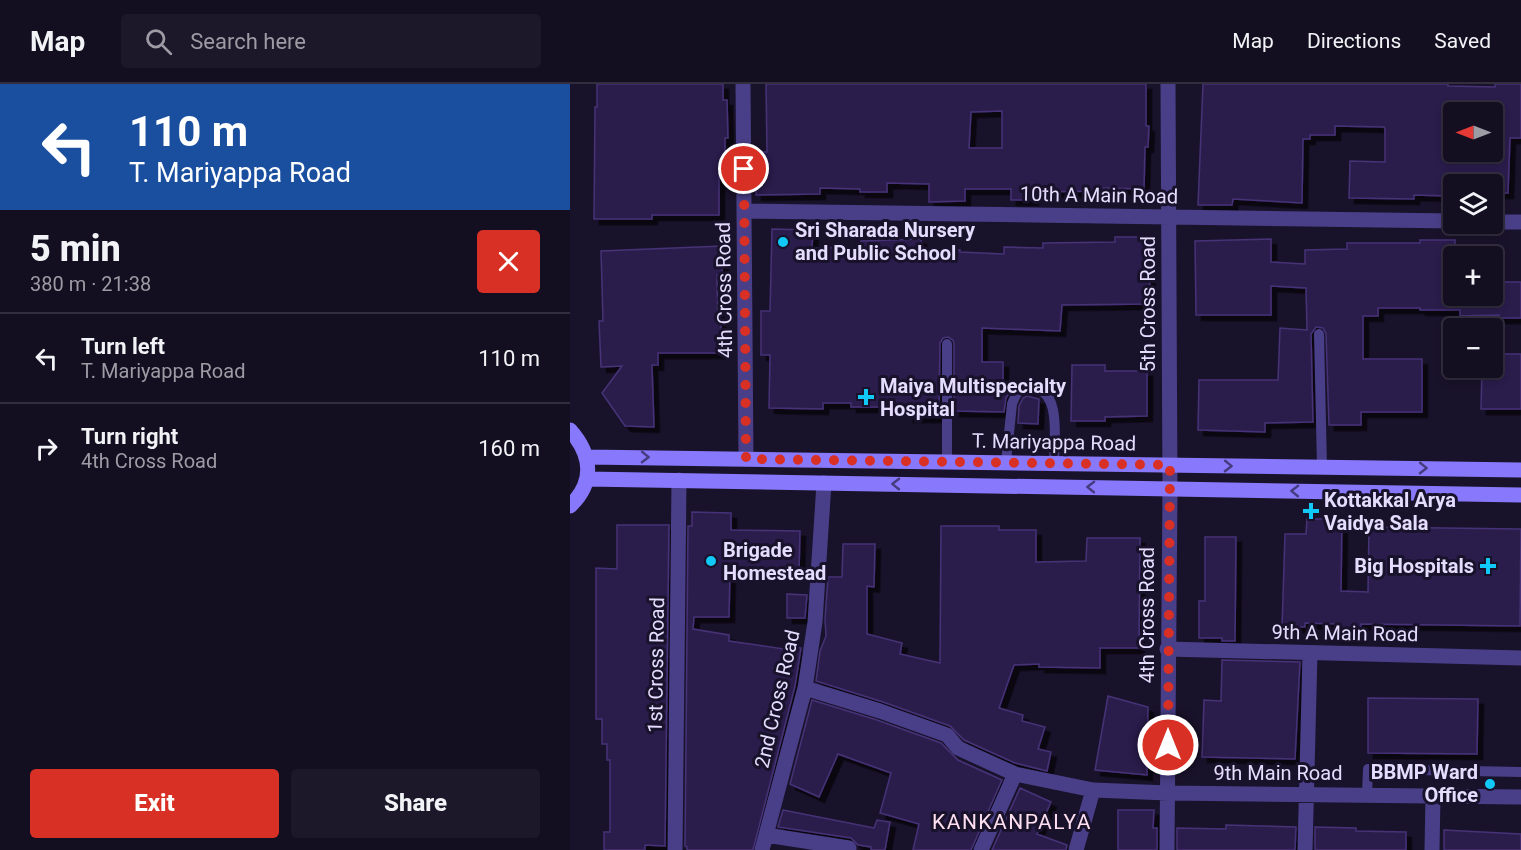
<!DOCTYPE html>
<meta charset="utf-8">
<style>
:root{--surface:#130e20;--page:#1c1729;--text:#f1f3f6;--muted:#9d9ca5;--line:#322e3e;--accent:#d93025}
body{margin:0;font-family:Roboto,sans-serif;background:var(--page);color:var(--text);height:100vh;display:flex;flex-direction:column;font-size:22px;white-space:nowrap}
*{box-sizing:border-box;margin:0}
p{font-size:20px;color:var(--muted)}
.icon{flex:none;width:33px;height:33px;fill:none;stroke:currentColor;stroke-width:2;stroke-linecap:round;stroke-linejoin:round}
.map{position:relative;flex:1;overflow:hidden}
.sheet{display:flex;flex-direction:column;background:var(--surface);width:570px}
.sheet>*{flex:none}
.top-card{background:#1a4fa0;color:#fff;overflow:hidden}
.needle{width:39px;rotate:270deg}
.tools{position:absolute;left:873px;top:18px;display:grid;gap:12px}
.tools a{display:grid;place-items:center;width:60px;height:60px;border-radius:6px;background:var(--surface);box-shadow:0 3px 9px #0003,0 0 0 2px var(--line);font-size:30px}
.pin{position:absolute;display:grid;place-items:center;width:51px;height:51px;color:#fff;margin:-26px;border:3px solid #fff;border-radius:50%;box-shadow:0 2px 6px #0007}
.me{position:absolute;width:66px;margin:-33px;rotate:0deg;stroke-linejoin:round;filter:drop-shadow(0 0 4px #0008)}
.turn{display:flex;align-items:center;gap:21px;height:126px;padding:0 30px;font-size:27px}
.turn .icon{width:78px;height:78px;stroke-width:2.5}
.turn b{display:block;font-size:42px;line-height:51px}
.round{display:grid;place-items:center;flex:none;width:63px;height:63px;border-radius:6px;background:var(--page)}
.summary{display:flex;align-items:center;justify-content:space-between;height:102px;padding:0 30px}
h1{font-size:36px;font-weight:800;line-height:45px}
.button{display:flex;gap:12px;margin-top:auto;padding:12px 30px}
.button a{flex:1;height:69px;border-radius:6px;background:var(--accent);color:#fff;font-size:24px;font-weight:800;line-height:69px;text-align:center}
.button a+a{background:var(--page);color:var(--text)}
ul{padding:0;list-style:none}
li{display:flex;align-items:center;gap:18px;height:90px;padding:0 30px;border-top:2px solid var(--line)}
li div{flex:1}
li b{display:block;font-size:22px}
li em{font-style:normal}
header{display:flex;align-items:center;gap:36px;box-sizing:border-box;height:84px;padding:0 30px;background:var(--surface);border-bottom:2px solid var(--line)}
header strong{font-size:28px}
nav{display:flex;gap:33px;margin-inline-start:auto;font-size:21px}
.search{width:420px;height:54px;background:var(--page);display:flex;align-items:center;gap:15px;box-sizing:border-box;padding:0 21px;border-radius:6px;color:var(--muted);font-size:22px}
main{display:flex;flex:1;min-height:0}
.map>svg:first-child{display:block}
.building{fill:#2c1f4c;stroke:#463277;stroke-width:1.5;fill-rule:evenodd;filter:url(#shadow)}
.lines{fill:none;stroke-linecap:round;stroke-linejoin:round}
.service{stroke:#493f88;stroke-width:10}
.minor{stroke:#493f88;stroke-width:15}
.secondary{stroke:#8878fb;stroke-width:15}
.oneway{stroke:#453b7e}
.route{stroke:#d93025;stroke-width:10;stroke-dasharray:0 18}
.poi-dot{fill:#10c9f8;stroke:#19122b;stroke-width:2}
.labels{text-anchor:middle;dominant-baseline:central;stroke-width:6;stroke-linejoin:round;paint-order:stroke}
.street-label{font-size:20px;fill:#e4ddfe;stroke:#19122b}
.poi-label{font-size:20px;font-weight:bold;fill:#e4ddfe;stroke:#19122b;text-anchor:start}
.neighbourhood-label{font-size:21px;letter-spacing:1.5px;fill:#fedff0;stroke:#19122b}
</style>
<header>
<strong>Map</strong>
<div class="search"><svg class="icon" aria-label="search" viewBox="0 0 24 24"><circle cx="10" cy="10" r="6"/><path d="M15 15l6 6"/></svg>Search here</div>
<nav><a>Map</a><a>Directions</a><a>Saved</a></nav>
</header>
<main>
<section class="sheet">
<div class="top-card">
<div class="turn"><svg class="icon" aria-label="left" viewBox="0 0 24 24"><path d="M17 20v-9H6M10 6l-5 5 5 5"/></svg><div><b>110 m</b>T. Mariyappa Road</div></div>
</div>
<div class="summary"><div><h1>5 min</h1><p>380 m · 21:38</p></div><a class="round" style="background:#d93025;color:#fff"><svg class="icon" aria-label="close" viewBox="0 0 24 24"><path d="M6 6l12 12M18 6L6 18"/></svg></a></div>
<ul>
<li><svg class="icon" aria-label="left" viewBox="0 0 24 24"><path d="M17 20v-9H6M10 6l-5 5 5 5"/></svg><div><b>Turn left</b><p>T. Mariyappa Road</p></div><em>110 m</em></li>
<li><svg class="icon" aria-label="right" viewBox="0 0 24 24"><path d="M7 20v-9h11M14 6l5 5-5 5"/></svg><div><b>Turn right</b><p>4th Cross Road</p></div><em>160 m</em></li>
</ul>
<div class="button"><a>Exit</a><a>Share</a></div>
</section>
<div class="map">
<svg width="951" height="766" viewBox="0 0 951 766">
<defs>
<filter id="shadow"><feDropShadow dx="5.5" dy="5.5" stdDeviation="0" flood-color="#0009"/></filter>
</defs>
<rect width="100%" height="100%" fill="#19122b"/>
<path class="building" d="M27,0H153V16H157L158,54H155V92H149V131H82V135H24L25,23H27Z
M196,0H576V42H579L578,63H575L574,105L534,104V107L463,108V116H441V105H395V117L359,118V100L317,99V108H290V105L250,104V110L186,111V68H197ZM432,27V64H399L401,28Z
M633,0H878V2L925,3V0H951V54H940L938,109H922V100H878V112L844,111V115L779,114L780,77L815,78V45L814,43L765,42V51H740V55H733L732,119L663,115L662,121H628ZM877,28H924L922,68H877Z
M202,145L243,146L242,164L291,163V157L351,155L352,167L390,166V168L434,170V163L473,164V159L545,158V153H579L580,220L492,221L490,247L412,244V278H433V301H445L436,314L434,328L384,327V260L383,256L378,253L373,254L370,259L369,327H367V333H338V323H281V319H253V325L199,324L200,271H191V227H200Z
M701,155V178L735,180V166L777,165V159H850V156H885L884,212H922V198H951V234H929V231L890,232V226H850V224H808V232H793V275H852V328H791V341H759L756,250L753,244L746,243L741,250L743,338L695,339V348L628,346L629,296H708L710,244L737,246L736,204L701,202V231H626L625,157Z
M152,162V191H147L148,238H151V269H88V281H82L84,343L55,342L32,309L52,282L31,283L29,237H33L31,167Z
M922,270H951V325H911L912,284H922Z
M502,281H535V287H577V332L535,333V337H501Z
M457,312L469,315L468,340L448,339L449,322L453,314Z
M122,428L161,429V446L230,447L229,489L160,488L159,533H124L123,545L159,551V557L214,565L215,561L231,564L225,602L183,766H117V763L115,762L118,442H122Z
M737,435H772L771,507L798,508L799,443L951,445L950,542L791,540L790,553H766L767,540L735,539V543H712L715,450H736Z
M47,441H99L95,762L75,761V766H34V748H40V676H37V660H32V635H26V484L47,485Z
M371,442H429V446H466V478L516,477L517,454H570L569,564H530V584L469,583V580L444,581L429,624L453,631L452,637L475,643L468,665L481,668L477,687L445,679L394,656L380,642L313,618L246,597L250,567L256,552L255,535L258,493H272L273,460H305L304,503L297,502V550L332,559L330,570L370,579Z
M635,453H666L665,557H652V554H629V517H635Z
M217,510L237,511L235,534H217Z
M652,576L730,578L725,675L632,673L634,616L651,617Z
M538,612L578,623L577,691L525,686Z
M798,614L908,615L907,670L798,669Z
M242,616L307,636L371,659L388,676L432,696L401,766H343L349,740L310,729L321,689L268,670L249,713L220,700Z
M450,704L481,718L467,750L497,761L496,766H422Z
M213,726L304,744L307,736L320,738L315,766H301V763L288,761L281,754L208,743Z
M548,726H584L583,744H587V766H548Z
M656,741L726,743L725,766H607V744L656,745Z
M745,743L786,744V747L836,748V766H745Z
M874,746L951,750V766H874Z"/>
<g class="lines">
<path class="service" d="M749,250L752,383
M377,260V378
M436,378L442,320C445,312 448,305 457,304C493,300 484,357 484,379
M797,710L798,685L951,688"/>
<path class="minor" d="M173,0L176,375
M174,127L884,137
M922,138H951
M597,565L951,574
M235,604L310,627L377,651L388,664L445,690L523,706L598,709L951,713
M196,751L279,764
M105,766L109,396
M192,766L235,604L245,538L254,399
M411,766L445,690
M506,766L523,706
M597,766L600,405L598,0
M735,766L740,569
M862,766L863,712"/>
<path class="secondary" d="M0,346C22,371 25,398 0,422
M17,373L951,386
M17,395L951,411"/>
</g>
<defs><path id="oneway-chevron" d="M-2-3.5L2.5 0L-2 3.5" fill="none" stroke-width="1.6" stroke-linecap="round" stroke-linejoin="round" transform="scale(1.5)"/></defs>
<g class="oneway">
<use href="#oneway-chevron" transform="translate(75 373) rotate(1)"/>
<use href="#oneway-chevron" transform="translate(658 382) rotate(1)"/>
<use href="#oneway-chevron" transform="translate(853 384) rotate(1)"/>
<use href="#oneway-chevron" transform="translate(326 400) rotate(-179)"/>
<use href="#oneway-chevron" transform="translate(521 403) rotate(-179)"/>
<use href="#oneway-chevron" transform="translate(725 407) rotate(-179)"/>
</g>
<g class="lines">
<path class="route" d="M174,85L176,375L600,381L598,661"/>
</g>
<g class="poi-dot">
<circle cx="213" cy="158" r="6"/>
<path d="M293 304h6v6h6v6h-6v6h-6v-6h-6v-6h6z"/>
<path d="M738 418h6v6h6v6h-6v6h-6v-6h-6v-6h6z"/>
<circle cx="141" cy="477" r="6"/>
<path d="M915 473h6v6h6v6h-6v6h-6v-6h-6v-6h6z"/>
<circle cx="920" cy="700" r="6"/>
</g>
<g class="labels">
<g class="street-label">
<text transform="translate(529 111) rotate(1)">10th A Main Road</text>
<text transform="translate(154 206) rotate(-91)">4th Cross Road</text>
<text transform="translate(578 220) rotate(-90)">5th Cross Road</text>
<text transform="translate(484 358) rotate(1)">T. Mariyappa Road</text>
<text transform="translate(577 531) rotate(-90)">4th Cross Road</text>
<text transform="translate(775 549) rotate(1)">9th A Main Road</text>
<text transform="translate(86 581) rotate(-89)">1st Cross Road</text>
<text transform="translate(207 615) rotate(-77)">2nd Cross Road</text>
<text x="708" y="689">9th Main Road</text>
</g>
<g class="poi-label">
<text x="225" y="146">Sri Sharada Nursery<tspan x="225" dy="23">and Public School</tspan></text>
<text x="310" y="302">Maiya Multispecialty<tspan x="310" dy="23">Hospital</tspan></text>
<text x="754" y="416">Kottakkal Arya<tspan x="754" dy="23">Vaidya Sala</tspan></text>
<text x="153" y="466">Brigade<tspan x="153" dy="23">Homestead</tspan></text>
<text x="904" y="482" text-anchor="end">Big Hospitals</text>
<text x="908" y="688" text-anchor="end">BBMP Ward<tspan x="908" dy="23">Office</tspan></text>
</g>
<g class="neighbourhood-label">
<text x="442" y="738">KANKANPALYA</text>
</g>
</g>
</svg>
<div class="tools">
<a><svg class="needle" viewBox="-14 -14 28 28"><path d="M0-13l5 13h-10z" fill="#e53935"/><path d="M0 13l5-13h-10z" fill="#9d9ca5"/></svg></a>
<a><svg class="icon" aria-label="layers" viewBox="0 0 24 24"><path d="M12 4l9 5-9 5-9-5zM3 14l9 5 9-5"/></svg></a>
<a>+</a>
<a>−</a>
</div>
<div class="pin" style="left:174px;top:85px;background:#d93025"><svg class="icon" aria-label="arrive" viewBox="0 0 24 24"><path d="M6 21V4h12l-3 4 3 4H6"/></svg></div>
<svg class="me" style="left:598px;top:661px" viewBox="-20 -20 40 40"><circle r="17" fill="#d93025" stroke="#fff" stroke-width="3"/><path d="M0-11L8 9 0 5-8 9z" fill="#fff"/></svg>
</div>
</main>
